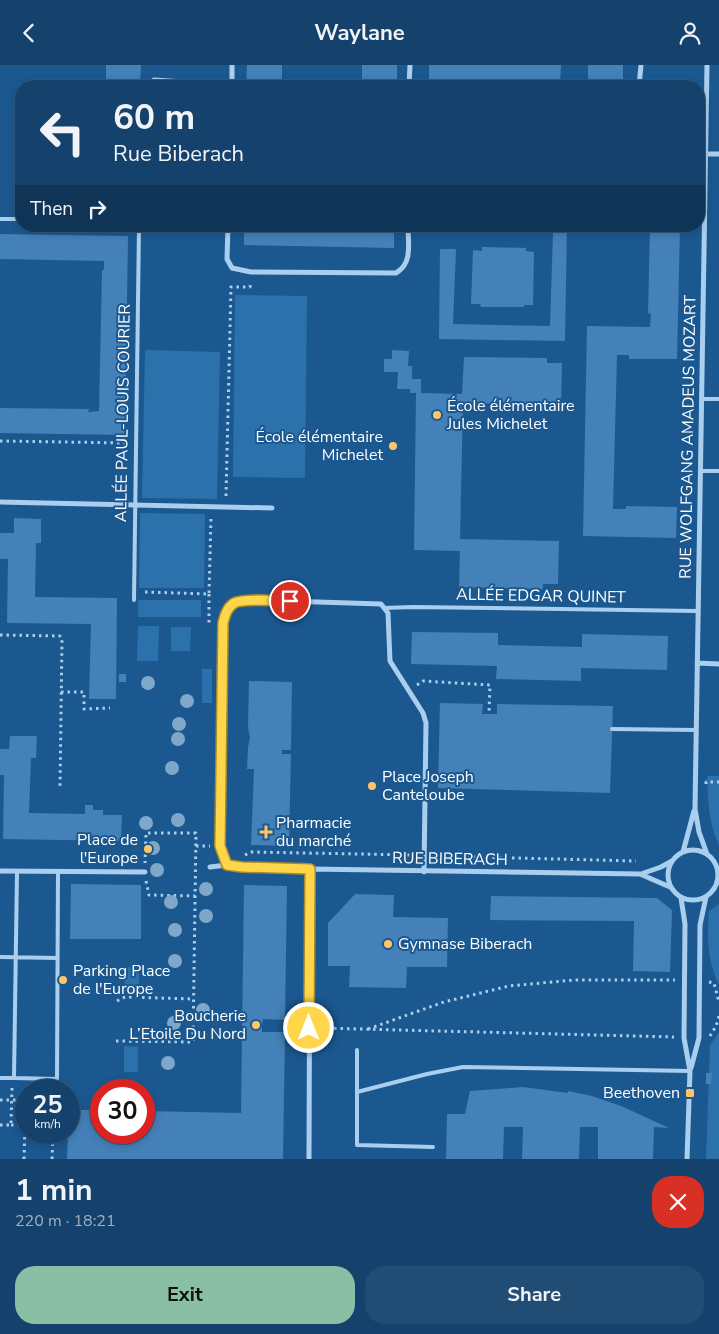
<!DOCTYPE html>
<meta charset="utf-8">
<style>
:root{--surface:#14426c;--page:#214d74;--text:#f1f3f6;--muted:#9db0c2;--line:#335b7f;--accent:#8abfa5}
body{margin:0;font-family:"Nunito Sans",sans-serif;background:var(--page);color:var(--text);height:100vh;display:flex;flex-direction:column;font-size:19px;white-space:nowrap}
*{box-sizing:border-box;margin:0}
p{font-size:16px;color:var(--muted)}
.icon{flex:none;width:28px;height:28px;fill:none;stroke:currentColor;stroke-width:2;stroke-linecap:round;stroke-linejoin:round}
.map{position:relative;height:1094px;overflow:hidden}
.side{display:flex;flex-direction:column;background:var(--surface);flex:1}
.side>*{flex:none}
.top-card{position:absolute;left:15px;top:15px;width:690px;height:152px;border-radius:20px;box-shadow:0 2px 8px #0003,0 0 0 1px var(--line);background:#14426c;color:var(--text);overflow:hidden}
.speed{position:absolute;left:15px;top:1014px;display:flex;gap:10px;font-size:25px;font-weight:700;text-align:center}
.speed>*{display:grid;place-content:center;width:65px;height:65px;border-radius:50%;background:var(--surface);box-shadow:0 2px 8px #0003,0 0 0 1px var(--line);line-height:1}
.speed small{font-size:12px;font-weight:400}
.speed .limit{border:8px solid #d22;background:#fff;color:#111}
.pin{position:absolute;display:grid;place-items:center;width:42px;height:42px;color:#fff;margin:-21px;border:2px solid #fff;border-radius:50%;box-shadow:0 1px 5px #0007}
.me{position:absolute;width:55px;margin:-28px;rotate:0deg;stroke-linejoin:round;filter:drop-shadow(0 0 4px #0008)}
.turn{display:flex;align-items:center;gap:18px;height:105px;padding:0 15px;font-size:22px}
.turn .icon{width:65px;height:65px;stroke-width:2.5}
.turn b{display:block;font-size:35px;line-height:42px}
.then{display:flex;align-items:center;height:48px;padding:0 15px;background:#0003;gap:10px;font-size:19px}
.round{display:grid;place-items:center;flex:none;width:52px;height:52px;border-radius:20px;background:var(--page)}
.headline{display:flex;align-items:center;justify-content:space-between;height:85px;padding:0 15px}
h1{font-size:30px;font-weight:700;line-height:38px}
.cta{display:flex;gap:10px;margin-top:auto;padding:10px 15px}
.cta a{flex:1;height:58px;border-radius:20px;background:var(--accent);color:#111;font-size:20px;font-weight:700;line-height:58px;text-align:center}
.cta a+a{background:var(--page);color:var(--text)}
header{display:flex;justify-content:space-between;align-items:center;height:65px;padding:0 15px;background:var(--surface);font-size:22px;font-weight:700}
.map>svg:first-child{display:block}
.green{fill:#2b71ac}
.building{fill:#4481b8}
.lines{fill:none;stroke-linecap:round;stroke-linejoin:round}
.path{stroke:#aacfee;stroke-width:3;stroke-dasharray:2.5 4;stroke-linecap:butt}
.lane{stroke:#aacfee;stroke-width:4}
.street{stroke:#aacfee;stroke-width:5}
.tree{fill:#7fa7ca}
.route-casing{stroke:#a68a30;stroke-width:12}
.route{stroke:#ffd54a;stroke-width:9}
.poi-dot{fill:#ffc667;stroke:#1b5890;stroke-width:2}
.labels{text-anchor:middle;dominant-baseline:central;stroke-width:4;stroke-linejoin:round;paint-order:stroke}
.poi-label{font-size:16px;fill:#fff;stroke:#1b5890;text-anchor:start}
.street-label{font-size:16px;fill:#fff;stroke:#1b5890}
</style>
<header><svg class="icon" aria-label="back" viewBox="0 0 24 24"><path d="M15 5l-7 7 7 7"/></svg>Waylane<svg class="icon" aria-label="person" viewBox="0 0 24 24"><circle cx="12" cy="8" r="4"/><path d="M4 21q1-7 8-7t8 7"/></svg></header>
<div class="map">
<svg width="719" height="1094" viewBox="0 0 719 1094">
<rect width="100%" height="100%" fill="#1b5890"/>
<path class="green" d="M235,230L307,231L305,413L233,412Z
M145,285L220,287L217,434L142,433Z
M140,448L205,449L204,523H139Z
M138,535H201V552H138Z
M138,561H159L158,596H137Z
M171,562H191L190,586H171Z
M202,604H212V638H202Z
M707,711H719V780C708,757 708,735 707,711Z
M719,839V921C707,892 707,877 709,846Z
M125,902H139V927H125Z
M719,967V1094H706L710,980Z
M124,981L138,982V1007H124Z"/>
<path class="building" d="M106,0H141L140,21H106Z
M247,0H282V21H246Z
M362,0H397V21H362Z
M429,0H561L560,19L429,16Z
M588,0H623V20L588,19Z
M17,117H21V138H17Z
M244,161H394V183L244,180Z
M441,161H567L565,276L439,274L440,184H456L453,259L550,261L553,168L441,166Z
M650,161H680L677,294H629V290H617L613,444H626V441L677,442L676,473L583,471L587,261L650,262L651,249L648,248Z
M0,169L128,171L125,370L0,368V343L89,344L88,347L99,346L102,205H104V196L0,194Z
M482,182L526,183V186L534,187L533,240H524V242H481L480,239H471L473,185L482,186Z
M392,285L409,286L408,301H412V314H421V328L462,329L464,292L547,293V298H562L561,340L463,338L460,474L559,476L558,519H543V524L459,522L460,486L414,485L416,328H410V324H397L398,307H384V294H392Z
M14,453L41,454V478H36L35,532L117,533L116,634H89L91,559L7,558L8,494H0V468H14Z
M412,567L498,568V580L582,582V569L668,571L667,605L581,603V616L496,614L497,601L411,599Z
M119,609H126V617H119Z
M249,616L292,617L291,685H282V689H291L289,781L251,780L254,704H247L248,682L250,673L248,662Z
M440,638L483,639L482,649H497V639L613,641L610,728L438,723Z
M10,671H37L36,693H31L29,748L85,749V740H93V745H103V750H122L121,776L3,774L4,710H0V684H9Z
M71,819L141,820V874H70Z
M244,820L287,821L285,955L263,954L262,962V967H285L283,1094H67L69,1045H101V1068H144V1046L241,1048Z
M355,829L394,830L393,852L448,853L447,902H407L406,923L349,922L350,901H328V858Z
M491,831L657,833L672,845L670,907L633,906L634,856L490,855Z
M706,1008H712L711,1019H706Z
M523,1022L568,1028V1026L592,1031L621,1041L669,1063L654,1062L653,1094H598V1062H580L579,1094H522L523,1062H504L503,1094H446L447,1049H465L470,1026Z"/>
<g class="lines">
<path class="path" d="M0,376L127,378
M226,431L231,222H250L251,218
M145,527L209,529L211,452
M209,529V558H212
M0,570L60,571L62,573L60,724
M417,620L423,616L490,620L489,649
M61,627H84V644L110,643
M706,719V717H719
M196,781H210
M245,790L251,787L413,790
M434,791L636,796
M146,816L149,830L195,831
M709,917L714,918L719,937
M117,936L125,932L194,934
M321,963L674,972
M368,964L444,937L509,921L574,915H675
M710,971L716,961L719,951
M116,976L193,977L196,768H146L145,798
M0,1035H26
M0,1060H11L12,1023
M11,1060H25L24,1094
M52,1094L53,1068"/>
<path class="lane" d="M0,154H21
M702,334H719
M700,406H719
M134,535L139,161
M384,543L413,542L698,546
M612,664L696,665
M17,807L14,1013L57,1014L58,807
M0,892L57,893
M357,985V1080L433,1082
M0,1013H14
M357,1027L427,1009L463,1002L690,1006"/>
<path class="street" d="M154,21V15L232,20
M232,21V0
M409,21L410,0
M639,21L641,0
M705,89H719
M228,161L227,194L232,203L251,207L396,208C413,198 408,179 408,161
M0,437L272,443
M697,598L719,599
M668 810a25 25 0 1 1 50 0a25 25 0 1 1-50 0Z
M683,787L694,746
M707,789L699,767L695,744L707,0
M227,800L220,781L223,558C227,538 235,537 253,535L381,539L388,548L390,596L423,648L426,658L424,807
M210,802L227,800L241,802L310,804L640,809L670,822
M0,806L145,807
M641,809L661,802L672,796
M681,833L685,859L684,973L690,1006L687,1094
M691,1003L699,973L700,860L706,832
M309,1094L310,804"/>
</g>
<g class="tree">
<circle cx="148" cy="618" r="7"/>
<circle cx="187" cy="636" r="7"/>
<circle cx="179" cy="659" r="7"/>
<circle cx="178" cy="674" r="7"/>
<circle cx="172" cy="703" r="7"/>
<circle cx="178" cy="755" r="7"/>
<circle cx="146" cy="758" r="7"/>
<circle cx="153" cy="783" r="7"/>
<circle cx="157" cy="805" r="7"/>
<circle cx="206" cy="824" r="7"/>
<circle cx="171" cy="837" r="7"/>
<circle cx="206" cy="851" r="7"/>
<circle cx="175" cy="865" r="7"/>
<circle cx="175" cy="896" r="7"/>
<circle cx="203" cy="945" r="7"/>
<circle cx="174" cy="958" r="7"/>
<circle cx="168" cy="998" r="7"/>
</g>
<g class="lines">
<defs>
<path id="route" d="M290,536C278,536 244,533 234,538C227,543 225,550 223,558L220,781L227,800L242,802L310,804L309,963"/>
</defs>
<use href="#route" class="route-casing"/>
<use href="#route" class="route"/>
</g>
<g class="poi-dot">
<circle cx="437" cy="350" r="5"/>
<circle cx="393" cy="381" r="5"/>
<circle cx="372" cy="721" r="5"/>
<path d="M263.5 759.5h5v5h5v5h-5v5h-5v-5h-5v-5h5z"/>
<circle cx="148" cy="784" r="5"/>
<circle cx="388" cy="879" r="5"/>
<circle cx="63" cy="915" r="5"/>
<circle cx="256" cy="960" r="5"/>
<rect x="685" y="1023" width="10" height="10" rx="2.5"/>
</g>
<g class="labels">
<g class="poi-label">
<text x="447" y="341">École élémentaire<tspan x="447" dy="18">Jules Michelet</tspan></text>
<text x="383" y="372" text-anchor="end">École élémentaire<tspan x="383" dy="18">Michelet</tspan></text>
<text x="382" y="712">Place Joseph<tspan x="382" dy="18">Canteloube</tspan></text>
<text x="276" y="758">Pharmacie<tspan x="276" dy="18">du marché</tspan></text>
<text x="138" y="775" text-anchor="end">Place de<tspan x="138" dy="18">l'Europe</tspan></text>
<text x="398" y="879">Gymnase Biberach</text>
<text x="73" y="906">Parking Place<tspan x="73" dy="18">de l'Europe</tspan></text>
<text x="246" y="951" text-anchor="end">Boucherie<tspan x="246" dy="18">L’Etoile Du Nord</tspan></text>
<text x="680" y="1028" text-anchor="end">Beethoven</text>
</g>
<g class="street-label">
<text transform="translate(123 348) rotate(-89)">ALLÉE PAUL-LOUIS COURIER</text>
<text transform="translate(688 372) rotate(-89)">RUE WOLFGANG AMADEUS MOZART</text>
<text transform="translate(541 531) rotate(1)">ALLÉE EDGAR QUINET</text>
<text transform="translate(450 794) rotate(1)">RUE BIBERACH</text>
</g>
</g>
</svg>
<div class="speed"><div>25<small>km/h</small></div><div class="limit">30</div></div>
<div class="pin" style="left:290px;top:536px;background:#d93025"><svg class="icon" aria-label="arrive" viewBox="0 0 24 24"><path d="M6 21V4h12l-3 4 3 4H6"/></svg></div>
<svg class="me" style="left:309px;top:963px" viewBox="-20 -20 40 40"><circle r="17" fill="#ffd54a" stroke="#fff" stroke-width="3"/><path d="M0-11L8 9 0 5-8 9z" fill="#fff"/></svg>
<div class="top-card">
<div class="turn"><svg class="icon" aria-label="left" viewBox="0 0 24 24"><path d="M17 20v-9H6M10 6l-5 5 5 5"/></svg><div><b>60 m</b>Rue Biberach</div></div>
<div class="then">Then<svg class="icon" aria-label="right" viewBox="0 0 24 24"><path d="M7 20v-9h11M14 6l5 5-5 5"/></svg></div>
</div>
</div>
<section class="side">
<div class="headline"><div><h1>1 min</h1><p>220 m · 18:21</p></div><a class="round" style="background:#d93025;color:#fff"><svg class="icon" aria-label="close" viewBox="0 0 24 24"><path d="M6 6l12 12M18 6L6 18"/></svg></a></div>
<div class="cta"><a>Exit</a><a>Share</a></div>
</section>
